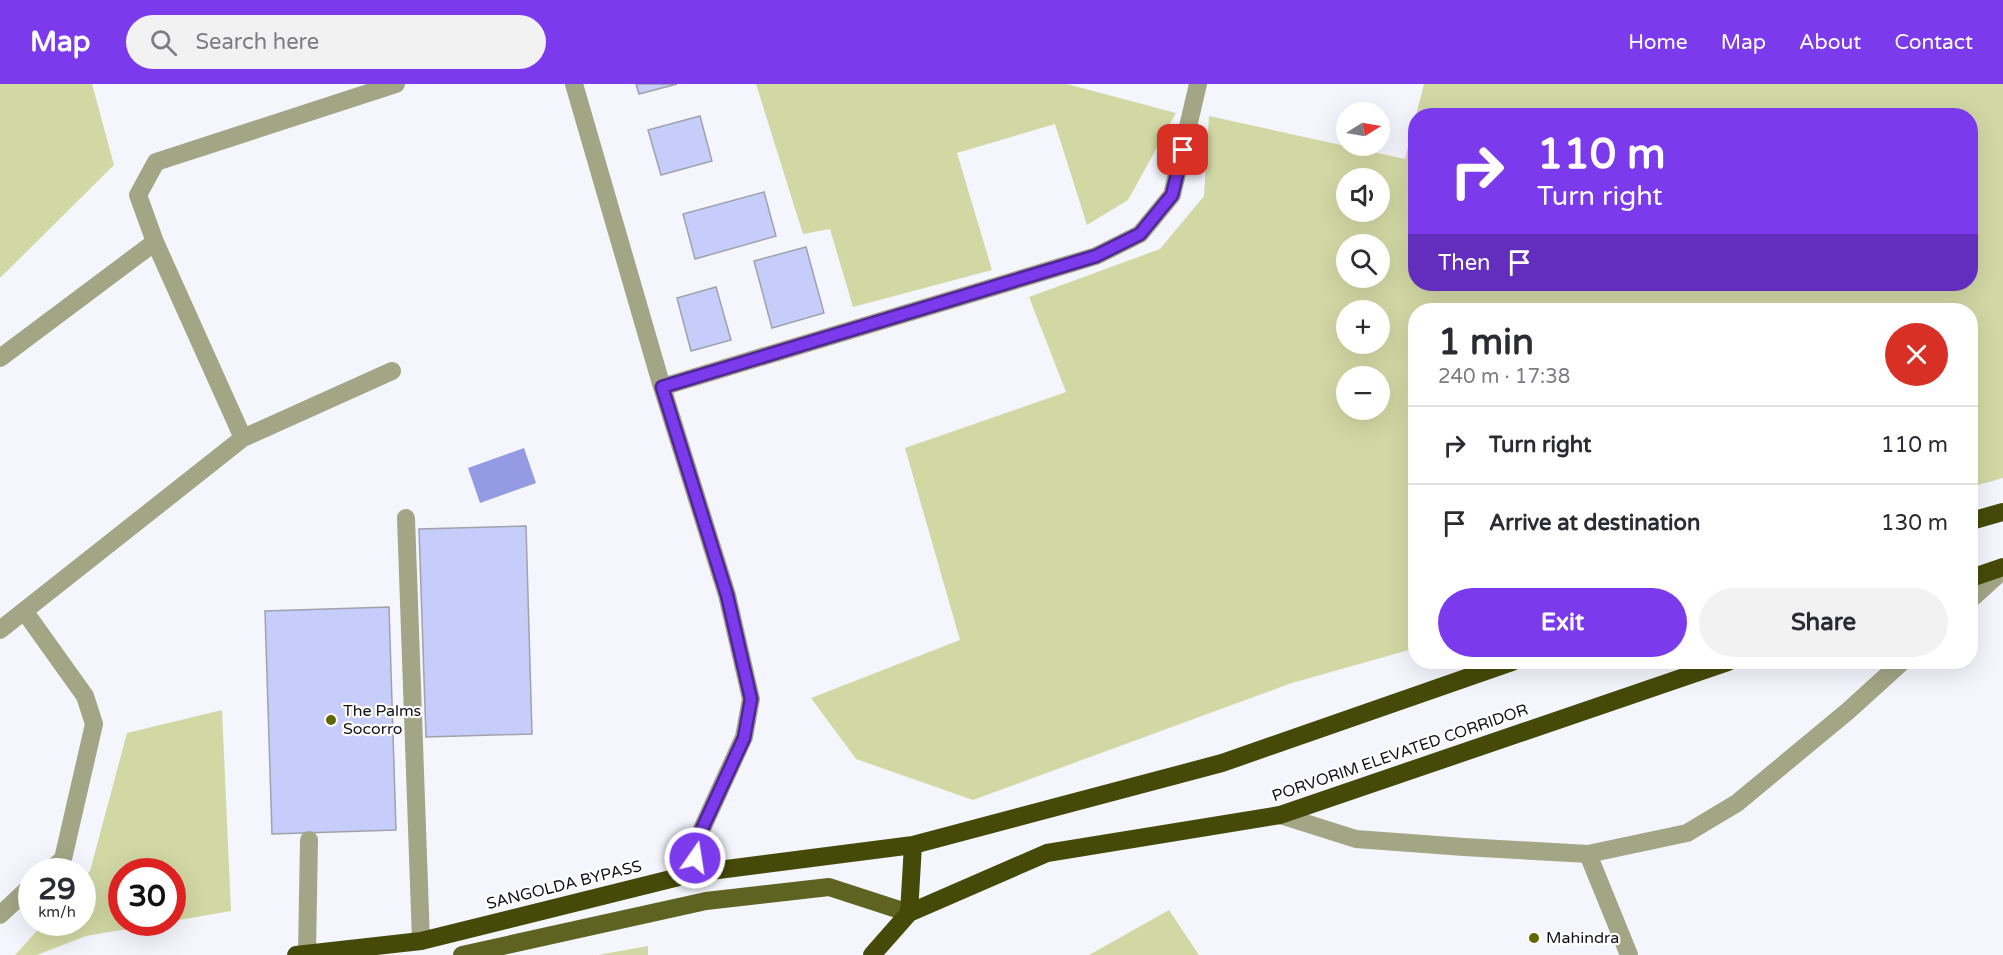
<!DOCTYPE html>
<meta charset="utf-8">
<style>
:root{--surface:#fff;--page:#f2f2f3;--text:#2b2b33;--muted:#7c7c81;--line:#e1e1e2;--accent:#7c3aed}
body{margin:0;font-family:"Varela Round",sans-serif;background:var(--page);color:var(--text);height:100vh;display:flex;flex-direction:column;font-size:22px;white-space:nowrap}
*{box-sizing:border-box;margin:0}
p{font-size:20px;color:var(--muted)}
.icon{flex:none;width:33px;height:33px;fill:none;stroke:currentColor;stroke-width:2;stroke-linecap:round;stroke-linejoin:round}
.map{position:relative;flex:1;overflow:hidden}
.details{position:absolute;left:1408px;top:219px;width:570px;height:366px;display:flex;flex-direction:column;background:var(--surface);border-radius:24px;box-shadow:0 6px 24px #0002}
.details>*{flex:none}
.hud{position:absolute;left:1408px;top:24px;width:570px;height:183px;border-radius:24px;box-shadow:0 6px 24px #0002;background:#7c3aed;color:#fff;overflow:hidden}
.needle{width:39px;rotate:79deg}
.fabs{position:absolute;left:1336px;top:18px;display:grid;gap:12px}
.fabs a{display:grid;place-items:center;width:54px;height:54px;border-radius:50%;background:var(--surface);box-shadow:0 6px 24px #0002;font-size:30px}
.speed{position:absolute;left:18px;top:774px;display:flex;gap:12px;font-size:30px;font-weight:700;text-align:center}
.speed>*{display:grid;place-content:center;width:78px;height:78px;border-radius:50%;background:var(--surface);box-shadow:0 6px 24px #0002;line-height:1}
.speed small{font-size:15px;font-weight:400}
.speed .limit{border:9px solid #d22;background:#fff;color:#111}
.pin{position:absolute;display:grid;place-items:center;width:51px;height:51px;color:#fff;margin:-26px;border-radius:12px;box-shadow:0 3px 9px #0006}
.me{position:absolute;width:66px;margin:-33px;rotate:13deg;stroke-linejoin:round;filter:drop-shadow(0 0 4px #0008)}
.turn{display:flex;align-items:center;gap:21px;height:126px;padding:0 30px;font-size:27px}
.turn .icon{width:78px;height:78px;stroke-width:2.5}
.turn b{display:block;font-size:42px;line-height:51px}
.then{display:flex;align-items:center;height:57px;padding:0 30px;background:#0003;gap:12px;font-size:22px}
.round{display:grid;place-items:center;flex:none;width:63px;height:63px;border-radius:32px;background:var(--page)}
.head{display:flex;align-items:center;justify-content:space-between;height:102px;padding:0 30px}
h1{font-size:36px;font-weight:800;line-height:45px}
.button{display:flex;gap:12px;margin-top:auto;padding:12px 30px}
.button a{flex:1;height:69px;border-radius:36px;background:var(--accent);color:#fff;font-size:24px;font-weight:800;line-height:69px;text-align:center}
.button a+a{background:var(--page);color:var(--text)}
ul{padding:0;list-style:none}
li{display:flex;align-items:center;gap:18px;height:78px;padding:0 30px;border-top:2px solid var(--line)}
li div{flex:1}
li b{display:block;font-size:22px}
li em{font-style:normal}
header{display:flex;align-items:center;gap:36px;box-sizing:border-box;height:84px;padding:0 30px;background:var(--accent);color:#fff}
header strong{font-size:28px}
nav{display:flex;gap:33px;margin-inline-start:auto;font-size:21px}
.search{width:420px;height:54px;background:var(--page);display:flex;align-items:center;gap:15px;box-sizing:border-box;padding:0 21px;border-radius:33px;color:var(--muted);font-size:22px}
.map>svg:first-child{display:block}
.green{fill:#d2d8a4;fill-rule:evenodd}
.water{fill:#949be2}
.building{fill:#c7cdfa;stroke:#9fa1ab;stroke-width:1.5}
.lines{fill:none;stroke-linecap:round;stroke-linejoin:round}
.lane{stroke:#a2a685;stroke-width:18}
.street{stroke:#a2a685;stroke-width:18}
.primary{stroke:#5e6321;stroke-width:18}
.highway{stroke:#464a08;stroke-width:18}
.route-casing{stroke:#51269a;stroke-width:15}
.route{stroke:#7c3aed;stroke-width:10}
.poi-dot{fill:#616705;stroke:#fff;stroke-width:2}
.labels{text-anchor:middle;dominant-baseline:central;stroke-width:4.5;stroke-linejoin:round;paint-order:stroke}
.poi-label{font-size:16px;fill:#121216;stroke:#fff;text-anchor:start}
.street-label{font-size:16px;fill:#121216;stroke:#fff}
</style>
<header>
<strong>Map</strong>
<div class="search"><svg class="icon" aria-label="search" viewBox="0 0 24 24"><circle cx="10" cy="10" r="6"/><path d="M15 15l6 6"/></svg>Search here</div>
<nav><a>Home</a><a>Map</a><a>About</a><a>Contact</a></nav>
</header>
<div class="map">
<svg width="2003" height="871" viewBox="0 0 2003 871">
<rect width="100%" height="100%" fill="#f5f6fd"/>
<path class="green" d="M0,0H92L114,81L0,194Z
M756,0H1067L1176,29L1128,116L1087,141L1055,40L957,69L992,186L853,223L830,145L803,150Z
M1424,0H2003V394L1971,403V226H1416V564L1292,599L973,716L856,675L811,614L960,556L905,364L1066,308L1029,213L1160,165L1204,112L1209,32L1405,75L1416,33V200H1971V32L1416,31ZM1380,94V128H1347V94ZM1347,160H1380V194H1347ZM1380,226V260H1347V226ZM1380,292V326H1347V292Z
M222,626L231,827L173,837L172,788H122V838L163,839L86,852L37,871H15L44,839L82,838L83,795L90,787L127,649Z
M1169,826L1199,871H1089Z
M648,862V871H598Z"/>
<path class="water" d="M524,364L536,399L480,419L468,384Z"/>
<path class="building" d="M636,0H677L639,10Z
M700,32L712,77L661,91L648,46Z
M764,108L776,152L695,175L683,130Z
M806,163L824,229L772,244L754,177Z
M716,203L731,256L691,267L677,214Z
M526,442L532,650L426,653L419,445Z
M389,523L396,746L272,750L265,527Z"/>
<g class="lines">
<path class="lane" d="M406,434L421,857
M1588,770L1629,871
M307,869L309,756"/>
<path class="street" d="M574,0L662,303L727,511L751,615L744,653L695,760V789
M0,274L155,158
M662,303L1096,172L1140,150L1172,111L1198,0
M243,354L155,158L138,111L156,78L396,0
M1971,515L2003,486
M25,528L85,612L94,640L63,775L48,788
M0,546L243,354L392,287
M1280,731L1356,755L1464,763L1588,770L1687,749L1737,719L1848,627L1902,578
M0,831L32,801"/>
<path class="primary" d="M462,871L706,817L829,803L909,829"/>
<path class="highway" d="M1971,437L2003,428
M1971,494L2003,483
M909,829L1047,769L1280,731L1728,578
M296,871L421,857L695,789L913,761L1222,679L1512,578
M872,871L909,829L913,761"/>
</g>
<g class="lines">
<defs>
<path id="route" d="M695,774V760L744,654L751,615L727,511L662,303L1096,172L1140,150L1172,111L1183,66"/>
</defs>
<use href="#route" class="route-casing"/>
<use href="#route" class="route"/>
</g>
<g class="poi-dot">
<circle cx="331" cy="636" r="6"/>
<circle cx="1534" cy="854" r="6"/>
</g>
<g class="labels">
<g class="poi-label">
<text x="343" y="627">The Palms<tspan x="343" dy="18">Socorro</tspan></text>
<text x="1546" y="854">Mahindra</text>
</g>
<g class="street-label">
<text transform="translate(1400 669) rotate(-19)">PORVORIM ELEVATED CORRIDOR</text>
<text transform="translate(564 801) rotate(-14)">SANGOLDA BYPASS</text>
</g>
</g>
</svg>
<div class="fabs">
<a><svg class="needle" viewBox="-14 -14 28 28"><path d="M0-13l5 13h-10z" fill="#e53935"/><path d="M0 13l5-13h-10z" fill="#7c7c81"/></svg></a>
<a><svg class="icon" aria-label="sound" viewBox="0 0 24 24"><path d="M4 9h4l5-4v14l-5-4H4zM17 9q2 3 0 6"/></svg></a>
<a><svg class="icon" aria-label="search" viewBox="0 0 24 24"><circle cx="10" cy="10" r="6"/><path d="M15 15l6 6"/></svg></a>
<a>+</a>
<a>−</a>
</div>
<div class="speed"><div>29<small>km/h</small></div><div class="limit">30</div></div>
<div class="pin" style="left:1183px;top:66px;background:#d93025"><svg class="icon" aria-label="arrive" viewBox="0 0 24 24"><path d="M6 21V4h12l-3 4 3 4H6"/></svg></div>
<svg class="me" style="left:695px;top:774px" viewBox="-20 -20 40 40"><circle r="17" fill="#7c3aed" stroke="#fff" stroke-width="3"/><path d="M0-11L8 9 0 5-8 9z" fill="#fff"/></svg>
<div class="hud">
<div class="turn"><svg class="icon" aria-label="right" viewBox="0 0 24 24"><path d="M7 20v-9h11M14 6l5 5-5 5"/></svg><div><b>110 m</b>Turn right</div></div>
<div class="then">Then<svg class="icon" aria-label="arrive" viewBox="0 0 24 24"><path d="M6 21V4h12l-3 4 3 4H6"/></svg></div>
</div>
<section class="details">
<div class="head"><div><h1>1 min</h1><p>240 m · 17:38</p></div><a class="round" style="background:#d93025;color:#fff"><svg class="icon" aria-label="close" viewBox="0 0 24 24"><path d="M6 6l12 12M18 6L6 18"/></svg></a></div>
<ul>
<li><svg class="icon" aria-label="right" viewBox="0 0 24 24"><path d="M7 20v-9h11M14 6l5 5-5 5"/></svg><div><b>Turn right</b></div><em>110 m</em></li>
<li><svg class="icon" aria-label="arrive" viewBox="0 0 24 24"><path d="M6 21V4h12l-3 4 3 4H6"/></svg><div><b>Arrive at destination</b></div><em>130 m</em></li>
</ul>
<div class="button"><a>Exit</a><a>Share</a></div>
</section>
</div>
